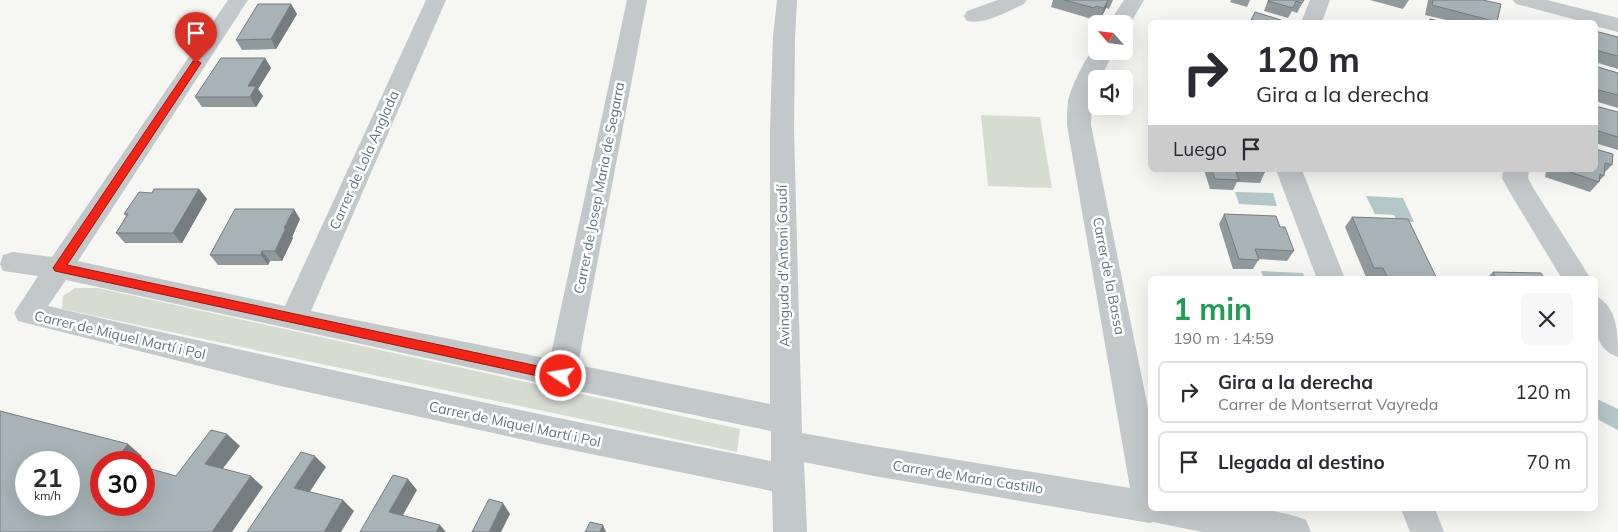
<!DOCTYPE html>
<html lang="es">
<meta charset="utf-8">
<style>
:root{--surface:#fff;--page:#f7f7f7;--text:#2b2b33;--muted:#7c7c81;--line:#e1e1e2}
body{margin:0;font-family:Mulish,sans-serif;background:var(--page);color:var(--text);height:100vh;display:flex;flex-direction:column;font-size:19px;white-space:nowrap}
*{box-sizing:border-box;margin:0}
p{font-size:16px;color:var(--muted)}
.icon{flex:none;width:28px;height:28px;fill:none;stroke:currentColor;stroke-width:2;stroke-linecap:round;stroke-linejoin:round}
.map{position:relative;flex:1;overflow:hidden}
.details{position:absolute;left:1148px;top:276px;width:450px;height:235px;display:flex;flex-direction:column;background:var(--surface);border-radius:8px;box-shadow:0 5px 20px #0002}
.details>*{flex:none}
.guide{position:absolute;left:1148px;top:20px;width:450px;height:152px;border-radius:8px;box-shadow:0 5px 20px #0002;background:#fff;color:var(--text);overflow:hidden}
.needle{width:32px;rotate:298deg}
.tools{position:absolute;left:1088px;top:15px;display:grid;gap:10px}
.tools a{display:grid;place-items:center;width:45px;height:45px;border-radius:8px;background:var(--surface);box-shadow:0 5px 20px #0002;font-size:25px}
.speed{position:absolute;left:15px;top:451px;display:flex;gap:10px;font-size:25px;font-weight:700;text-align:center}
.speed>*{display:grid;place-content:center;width:65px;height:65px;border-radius:50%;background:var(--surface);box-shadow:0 5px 20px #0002;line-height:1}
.speed small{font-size:12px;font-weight:400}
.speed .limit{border:8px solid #d22;background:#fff;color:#111}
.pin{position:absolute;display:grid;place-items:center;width:42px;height:42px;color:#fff;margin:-51px -21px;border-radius:50% 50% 50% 0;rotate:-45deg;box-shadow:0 0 5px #0007}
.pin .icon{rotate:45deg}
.me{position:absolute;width:55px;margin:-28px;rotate:282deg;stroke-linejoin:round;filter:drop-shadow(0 0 4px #0008)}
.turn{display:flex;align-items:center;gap:18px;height:105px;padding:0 25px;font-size:22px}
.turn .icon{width:65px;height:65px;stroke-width:2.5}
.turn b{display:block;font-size:35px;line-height:42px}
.then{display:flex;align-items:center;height:48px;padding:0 25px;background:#0003;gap:10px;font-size:19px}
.round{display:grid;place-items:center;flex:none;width:52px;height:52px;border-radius:8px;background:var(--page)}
.head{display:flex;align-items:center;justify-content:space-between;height:85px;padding:0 25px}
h1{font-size:30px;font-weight:700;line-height:38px;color:#1e9e55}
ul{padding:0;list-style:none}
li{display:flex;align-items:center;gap:15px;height:62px;margin:0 10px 8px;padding:0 15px;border:2px solid var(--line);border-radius:8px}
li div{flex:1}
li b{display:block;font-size:19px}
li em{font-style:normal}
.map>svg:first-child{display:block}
.green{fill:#d7dcd1}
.water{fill:#b4c7c8}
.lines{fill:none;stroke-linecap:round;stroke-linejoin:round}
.minor{fill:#c3c8cb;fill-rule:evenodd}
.wall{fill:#909a9d}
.shaded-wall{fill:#757d80}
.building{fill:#a7b3b7;stroke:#757d80;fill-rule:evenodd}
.route{fill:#f32316;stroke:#9e170e}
.labels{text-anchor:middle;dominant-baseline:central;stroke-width:5;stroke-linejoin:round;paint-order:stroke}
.street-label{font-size:14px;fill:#5e7780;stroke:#fff}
</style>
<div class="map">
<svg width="1618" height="532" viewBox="0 0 1618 532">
<rect width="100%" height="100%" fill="#f6f6f2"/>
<path class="green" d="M981,115L1040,117L1052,188L988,186Z
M75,288H98L740,429L737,452L62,309L63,296Z"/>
<path class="water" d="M1235,192L1273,193L1277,206L1239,204Z
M1366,196L1403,198L1414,222L1397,221L1394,215L1375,214Z
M1261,271L1303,273L1305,279H1264Z
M1595,398L1618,409V430L1595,418Z"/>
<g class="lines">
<path class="minor" d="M228,0H248L78,261L285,306L426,0H446L311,311L550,359L627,0H647L578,365L770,404V129L773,37L777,0H797L795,37L794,129L802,433L874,446L1130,488L1067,125C1067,117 1067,109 1068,101C1071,87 1086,56 1096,46V51H1114L1100,79H1096V88L1092,101L1091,125L1150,418V509C1201,509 1258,501 1306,520L1311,532H1202L1153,522L1150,523L874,476L804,462L807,532H773L772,491L547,445L276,385L18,321L14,313L38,276L3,271L0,264L3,255L13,252L52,257ZM66,280L550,385L561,389L564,388L771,431V461C529,413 288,362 48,306Z
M998,0H1027L1024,4C1008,11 985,25 967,21L964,16L967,11Z
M1124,0H1144L1127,29H1124V24H1108Z
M1310,0H1330L1322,22H1301Z
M1513,0H1547L1618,18V32L1595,26V22H1584L1516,4Z
M1276,170H1302L1345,279H1317Z
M1503,170H1529L1528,178L1532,186L1591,279H1562L1509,191L1502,178Z
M1595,296C1618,306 1618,334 1618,357C1591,348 1595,320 1595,296Z
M1401,509H1435L1444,532H1410Z"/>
</g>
<path class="wall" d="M1053,0H1113L1109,9L1106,8L1101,18L1093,16L1092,19L1051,7Z
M1231,0H1250L1247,7L1230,2Z
M1268,0H1304L1297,13L1292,11L1288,18L1264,11Z
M1370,0H1409L1403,9Z
M1428,0H1483L1497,22H1455L1425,15Z
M291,4L297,14L276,49L242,50L236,40Z
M1595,31L1618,37V69L1595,62Z
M265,58L271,68L258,89L263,96L256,107H202L195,97Z
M1595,66L1618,73V108L1595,101Z
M1595,106L1618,112V150L1595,143Z
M1595,149L1612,165L1604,173V176L1600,180L1599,182L1590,192L1545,177L1546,170H1595Z
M1204,170H1264L1265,172L1260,183L1237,182L1233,190L1210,189Z
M199,189L207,199L182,243H125L116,233L126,216L124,214Z
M1224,214L1280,227L1294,251L1287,261L1259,259L1253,269H1233L1219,224Z
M1352,217L1437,279H1376V278L1366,277L1345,227Z
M300,219L292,237L293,238L282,261H270L268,265H218L210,255Z
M1493,272L1545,279H1486Z"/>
<path class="shaded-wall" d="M1108,0L1106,8L1101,18L1104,8Z
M291,4L297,14L276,49L271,39Z
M265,58L271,68L258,89L263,96L256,107L250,97L248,86Z
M199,189L207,199L182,243L173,233Z
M294,209L300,219L292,237L293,238L282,261L275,251L284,228Z
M262,251L270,261L268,265L261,255Z
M227,434L240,446L218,475L205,464Z
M128,444L142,456L137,462H119L115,460Z
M315,456L326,467L305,499L294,488Z
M251,476L263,487L232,532H212Z
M408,479L417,490L399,522L389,512Z
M343,500L354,511L341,532H324Z
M503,503L510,514L501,532H489Z
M440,525L446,532H436Z
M603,525L606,532H600Z"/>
<path class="building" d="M1064,0H1108L1104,8L1096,6L1094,8Z
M1269,0H1304L1302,3L1296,1L1293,8L1268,1Z
M1433,0H1483L1501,4L1497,22L1432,5Z
M258,4H291L271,39L236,40Z
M1255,12L1281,20L1280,22H1250Z
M1430,19L1443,22H1429Z
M1595,31L1618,37V56L1595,50Z
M221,58H265L248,86H256L250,97H195Z
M1595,66L1618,73V95L1595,89Z
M1595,106L1618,112V137L1595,130Z
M1595,149L1613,154L1612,165L1605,163L1604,176L1600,174L1599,182L1564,170H1595Z
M1212,170H1264L1265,172H1236L1239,180L1215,179Z
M154,189H199L173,233H116L128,214H124L139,192L152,193Z
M235,209H294L284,228H286L275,251H262L261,255H210Z
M1224,214L1276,216L1280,227H1285L1294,251L1255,249L1259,260L1239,259Z
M1352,217L1408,219L1437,279H1388L1383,268H1374Z
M1493,272L1541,273L1545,279H1496Z
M0,411L128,444L115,460L125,462H101V505H144V467L176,476L211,430L227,434L205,464L251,476L212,532H0ZM26,462H69V505H26Z
M301,452L315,456L294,488L343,500L324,532H247Z
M393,475L408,479L389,512L440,525L436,532H360Z
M489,499L503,503L489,532H472Z
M590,522L603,525L600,532H585Z"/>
<path class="route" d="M196,60L201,63L67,265L561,371L565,372L567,376L565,380L561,381L55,271L53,268L55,265L193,61Z"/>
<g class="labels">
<g class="street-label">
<text transform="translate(364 160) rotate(-66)">Carrer de Lola Anglada</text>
<text transform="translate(599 188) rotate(-79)">Carrer de Josep Maria de Segarra</text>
<text transform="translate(783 266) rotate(-91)">Avinguda d'Antoni Gaudí</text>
<text transform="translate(1109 276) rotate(79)">Carrer de la Bassa</text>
<text transform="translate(120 335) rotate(13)">Carrer de Miquel Martí i Pol</text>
<text transform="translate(515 424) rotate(12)">Carrer de Miquel Martí i Pol</text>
<text transform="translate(968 477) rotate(9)">Carrer de Maria Castillo</text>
</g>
</g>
</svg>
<div class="tools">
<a><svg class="needle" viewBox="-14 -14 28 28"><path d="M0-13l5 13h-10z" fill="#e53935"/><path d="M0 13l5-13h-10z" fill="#7c7c81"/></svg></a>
<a><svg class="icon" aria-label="sound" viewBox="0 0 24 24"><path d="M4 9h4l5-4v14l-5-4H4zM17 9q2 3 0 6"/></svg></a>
</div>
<div class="speed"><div>21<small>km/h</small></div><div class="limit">30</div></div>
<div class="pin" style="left:196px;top:63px;background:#d93025"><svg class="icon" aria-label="arrive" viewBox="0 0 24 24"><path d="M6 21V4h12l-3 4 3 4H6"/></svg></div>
<svg class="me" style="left:561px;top:376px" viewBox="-20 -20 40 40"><circle r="17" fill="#f32316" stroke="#fff" stroke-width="3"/><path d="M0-11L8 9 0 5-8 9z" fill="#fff"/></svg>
<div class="guide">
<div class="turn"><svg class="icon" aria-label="right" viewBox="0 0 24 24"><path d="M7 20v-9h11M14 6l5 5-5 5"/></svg><div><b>120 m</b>Gira a la derecha</div></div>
<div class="then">Luego<svg class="icon" aria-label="arrive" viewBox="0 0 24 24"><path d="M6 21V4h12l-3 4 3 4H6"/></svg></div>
</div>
<section class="details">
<div class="head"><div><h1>1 min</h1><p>190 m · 14:59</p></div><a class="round"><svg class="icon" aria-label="close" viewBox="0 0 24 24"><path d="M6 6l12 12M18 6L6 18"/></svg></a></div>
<ul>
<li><svg class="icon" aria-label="right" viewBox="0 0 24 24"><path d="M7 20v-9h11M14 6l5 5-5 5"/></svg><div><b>Gira a la derecha</b><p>Carrer de Montserrat Vayreda</p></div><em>120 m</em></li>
<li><svg class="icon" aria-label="arrive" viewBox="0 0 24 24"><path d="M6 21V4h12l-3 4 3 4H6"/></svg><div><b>Llegada al destino</b></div><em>70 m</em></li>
</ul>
</section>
</div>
